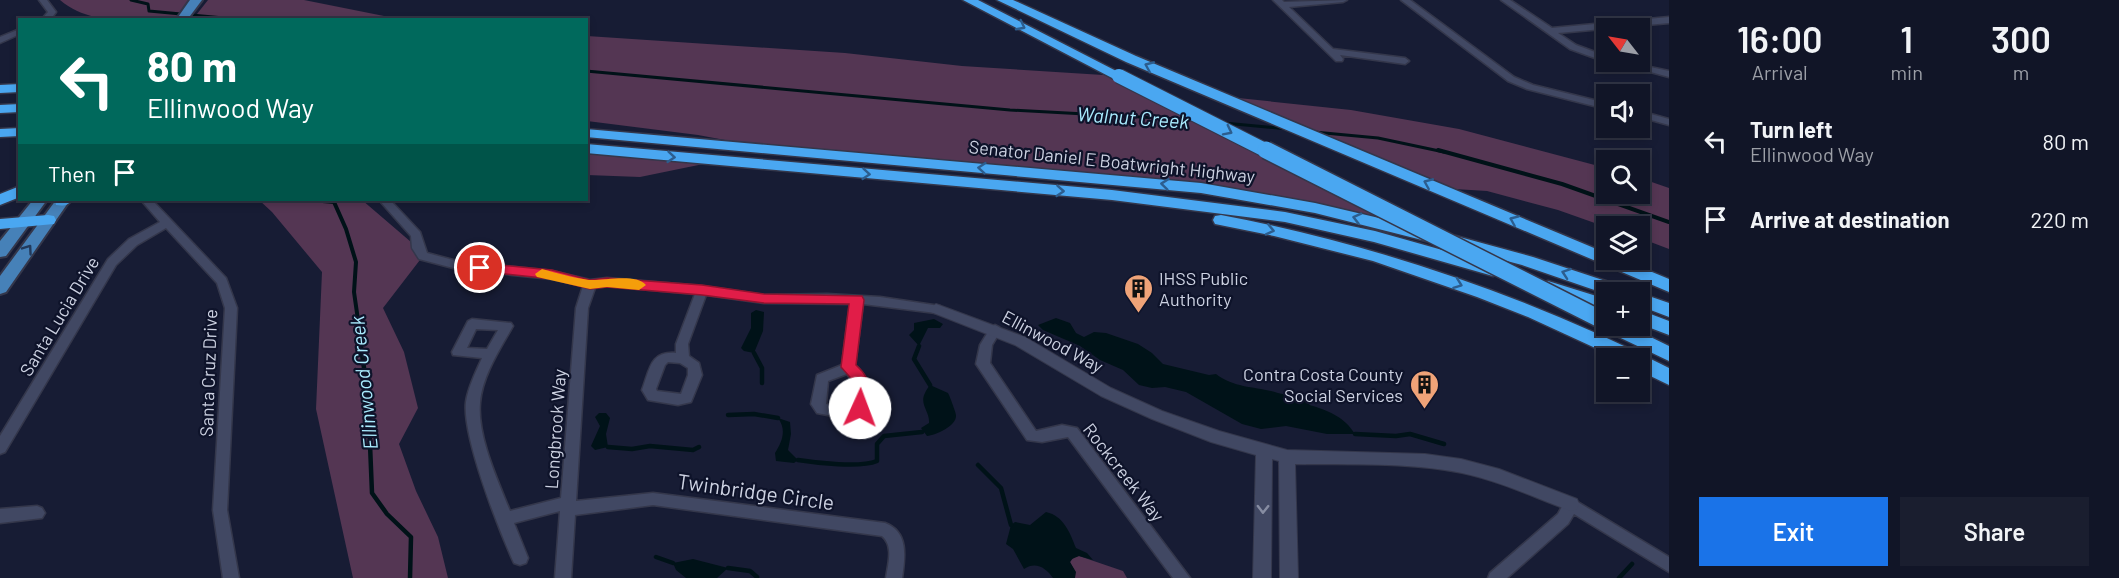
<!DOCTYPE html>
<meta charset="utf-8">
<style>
:root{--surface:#111527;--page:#1a1e2f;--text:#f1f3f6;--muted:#9c9fa7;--line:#303444;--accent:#1a73e8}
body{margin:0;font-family:Barlow,sans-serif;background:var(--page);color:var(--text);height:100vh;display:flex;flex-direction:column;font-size:22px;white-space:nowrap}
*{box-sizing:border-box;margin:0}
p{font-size:20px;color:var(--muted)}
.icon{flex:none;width:33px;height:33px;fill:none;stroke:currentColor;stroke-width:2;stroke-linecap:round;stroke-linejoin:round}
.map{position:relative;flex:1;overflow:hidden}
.panel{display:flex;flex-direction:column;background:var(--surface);width:450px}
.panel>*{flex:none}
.banner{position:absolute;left:18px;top:18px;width:570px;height:183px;border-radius:0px;box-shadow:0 3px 9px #0003,0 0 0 2px var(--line);background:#00695c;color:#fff;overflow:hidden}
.needle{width:39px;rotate:301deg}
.controls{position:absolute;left:1596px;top:18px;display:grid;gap:12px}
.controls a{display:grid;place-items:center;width:54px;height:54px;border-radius:0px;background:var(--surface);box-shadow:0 3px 9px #0003,0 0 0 2px var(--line);font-size:30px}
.pin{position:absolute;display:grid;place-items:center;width:51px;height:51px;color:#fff;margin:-26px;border:3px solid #fff;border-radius:50%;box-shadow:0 2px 6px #0007}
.me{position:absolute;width:66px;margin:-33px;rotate:2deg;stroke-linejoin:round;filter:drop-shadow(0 0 4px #0008)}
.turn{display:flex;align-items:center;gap:21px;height:126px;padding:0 30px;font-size:27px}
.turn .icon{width:78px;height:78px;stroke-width:2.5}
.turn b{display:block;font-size:42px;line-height:51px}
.then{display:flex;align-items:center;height:57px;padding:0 30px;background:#0003;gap:12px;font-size:22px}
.eta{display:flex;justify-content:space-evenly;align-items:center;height:102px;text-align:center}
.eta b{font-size:36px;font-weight:600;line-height:42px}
.primary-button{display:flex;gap:12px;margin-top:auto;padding:12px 30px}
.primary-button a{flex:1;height:69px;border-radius:0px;background:var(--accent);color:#fff;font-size:24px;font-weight:600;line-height:69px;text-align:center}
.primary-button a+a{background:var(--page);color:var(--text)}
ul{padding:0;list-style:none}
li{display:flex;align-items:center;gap:18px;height:78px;padding:0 30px}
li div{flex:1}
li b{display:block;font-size:22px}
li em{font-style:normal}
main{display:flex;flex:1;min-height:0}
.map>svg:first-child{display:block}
.green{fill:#543653}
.water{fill:#001218}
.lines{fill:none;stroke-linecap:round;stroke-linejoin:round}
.stream-far2{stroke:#001218;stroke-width:3}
.stream-far1{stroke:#001218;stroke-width:4}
.stream{stroke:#001218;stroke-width:4.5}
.minor-casing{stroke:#34374b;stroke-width:3}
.tertiary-casing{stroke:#34374b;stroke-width:2}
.primary-casing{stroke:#34374b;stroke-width:4}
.motorway-casing{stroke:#34374b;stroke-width:3}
.minor{fill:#414863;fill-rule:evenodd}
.tertiary{fill:#414863;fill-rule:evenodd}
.primary{fill:#4681b8;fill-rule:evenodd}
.motorway{fill:#4aa7f1;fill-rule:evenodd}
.motorway-bridge-far1-casing{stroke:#34374b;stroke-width:16;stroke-linecap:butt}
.motorway-bridge-casing{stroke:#34374b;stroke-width:20;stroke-linecap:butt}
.motorway-bridge-far1{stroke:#4aa7f1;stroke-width:14}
.motorway-bridge{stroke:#4aa7f1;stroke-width:17}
.oneway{stroke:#2c5d8e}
.oneway2{stroke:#223a5c}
.oneway3{stroke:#878da2}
.route{fill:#e11d48;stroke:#92132f;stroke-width:1.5}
.slow{fill:#f59e0b}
.labels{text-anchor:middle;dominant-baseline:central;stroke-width:4.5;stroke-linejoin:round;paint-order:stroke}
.street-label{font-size:18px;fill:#cdd2e2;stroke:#0e132a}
.poi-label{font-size:18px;fill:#cdd2e2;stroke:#0e132a;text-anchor:start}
.water-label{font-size:20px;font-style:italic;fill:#a9ebfe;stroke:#0e132a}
.near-street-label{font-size:21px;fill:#cdd2e2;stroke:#0e132a}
</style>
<main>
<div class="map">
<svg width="1669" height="578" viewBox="0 0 1669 578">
<rect width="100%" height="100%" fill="#171c34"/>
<path class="green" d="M60,0H196L181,20C141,19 93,28 60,0Z
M208,0H304L399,19H193Z
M587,36L845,53L962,66L1119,76L1435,235L1201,188L785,151L698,135L587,121Z
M1219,96L1351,110L1459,129L1606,168V194H1640V178L1669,188V249L1640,238V226L1606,227L1558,210L1487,191L1438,188Z
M613,151L718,161L640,177L587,175V153Z
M259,200H362L418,248L423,256L383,308L404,352L418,408L399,444L416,491L438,537L448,578H353L316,409L322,272L272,212Z
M1079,556L1123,571L1127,578H1075V572L1070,562L1074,557Z"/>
<path class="water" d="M756,310L764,312L763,331L754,353L744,351L741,348L751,328V313Z
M1056,318L1070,323L1076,333L1084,337L1094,332L1106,333L1138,344L1152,353L1163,364L1209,375L1216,374C1236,389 1256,386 1278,393C1286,395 1299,397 1305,401C1308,403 1310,406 1313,406C1331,412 1344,417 1355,434H1327L1286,426L1261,429L1242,424L1186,392L1165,387L1152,388L1139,385L1123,370L1100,360L1080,346L1043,330L1038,325Z
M934,319L943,324L940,328H928L919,346L909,335L914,330V323Z
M930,385L948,393C949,394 956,413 956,415C957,426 936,435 927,436L921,428L929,423C930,412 919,404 925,393C926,390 928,388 930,385Z
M599,413H606L610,418L606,434L608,447L595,450L591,446L600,426L595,417Z
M778,418L790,422L791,434L788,450L798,460L794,463L776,461L775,453C782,442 787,430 778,418Z
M1046,512C1064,516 1070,533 1076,548L1087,553L1093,560L1079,556L1072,559L1070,562L1076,572L1075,578H1053C1046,568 1036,561 1024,569L1013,549L1006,544L1011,525L1015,522L1030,525Z
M693,559L728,568L717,578H686L676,570L673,563Z"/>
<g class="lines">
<path class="stream-far2" d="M131,0L148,4L149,11L245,20
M586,71L1010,110L1196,120
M1224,123L1288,129
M1314,132L1378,138L1444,152"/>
<path class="stream-far1" d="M1438,150L1562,184L1669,222
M311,200L334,202L346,229L356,262L354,292L361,341"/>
<path class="stream" d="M360,340L368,396L372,493L387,514L411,537L410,578
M919,346L914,359L930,385
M754,353L762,368V383
M728,415L754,414L778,418
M1355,434L1396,436L1410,434L1444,444
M608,447L632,449L650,446L693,450L699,447
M798,460C817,463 860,468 877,461V444L884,436L922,432
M978,465L1001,488L1011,525
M656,557L673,563
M728,568L750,571L757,577
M1619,578L1632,564"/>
<defs>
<path id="minor" d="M39,0H47L56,12L50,20H41L48,12Z
M1273,0H1282L1284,2L1347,0L1343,2L1289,7L1333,49L1405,58L1409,61L1405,64L1340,55L1343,59L1342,61H1336Z
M1401,0H1410L1514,77L1533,85L1606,103V109L1527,89L1508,81Z
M1501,0H1510L1552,28L1669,17V23L1558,33L1576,45L1606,56V62L1570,49Z
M20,29V34L0,43V37Z
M1614,62H1627L1669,71V77Z
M1640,111L1669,119V125L1640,117Z
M141,200H152L226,278L237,308L227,510L239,578H223L213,510L225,308L217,283L166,228L137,245L116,265L5,452L0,454V436L108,259L129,239L160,222Z
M379,200H390L420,232L427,253L457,261L552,271L590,280L607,278L702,286L764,295L827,294L880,297L940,306L942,309L940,312L936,313L863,304L855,365C869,378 873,394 865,412L849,419L817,413L811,404L817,375L842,365L850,304L764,303L706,295L688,344L689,356L699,363L702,375L691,402L678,405L648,400L642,390C650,369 650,351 676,353V344L695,294L607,286L595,288L588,308L576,501L653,493L885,523C909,532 905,557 902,578H886C888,564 894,546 882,536L653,505L575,515L571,578H555L560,511L514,523L528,558L526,563L520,565L514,563C499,530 462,436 466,402C468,387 476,372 482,358L453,355L452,352L468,321L472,319L511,323L513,326C500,349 482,376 480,403C477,436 498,481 510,511L561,498L576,308L583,286L552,279L457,269L419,259L412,248L411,236ZM476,329L498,330L487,349L467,348ZM668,362L680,363L688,368V375L681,394L657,391L656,389L665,365ZM847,374L855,385L854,405L848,408L826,404L828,381Z
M995,325L999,327L1001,330L992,345L990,363L1036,431L1062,425L1077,428L1190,578H1173L1068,437L1042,442L1027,440L976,364L980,345L991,327Z
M1571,498L1669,557V572L1574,514L1568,524L1507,578H1488L1490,573L1558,514L1566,499Z
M37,506L42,508L45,513L42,518L0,523V509Z"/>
<path id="tertiary" d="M936,304L1025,337L1111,388L1162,411L1219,431L1287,450L1425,454L1461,459L1499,469L1577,499L1579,504L1577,509L1571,511C1535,498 1500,481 1462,473C1408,462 1350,465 1295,464L1298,578H1280L1279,461L1272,459L1271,578H1253L1256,455L1211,442L1152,419L1101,396L1015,345L931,312L929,309Z"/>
<path id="primary" d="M190,0H202L187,20H176Z
M33,200H47L6,256L0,257V241Z
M56,200H70L6,292L0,294V276Z"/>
<path id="motorway" d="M963,0H978L1126,76L1124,79H1114Z
M997,0H1013L1136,56L1606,253V260H1623L1669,279V292L1126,62Z
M20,84V92L0,93V85Z
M20,104V112L0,113V105Z
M20,128V136L0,137V129Z
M586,129L1201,183L1315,203L1426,229L1432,231L1434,235L1432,239L1426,241L1315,213L1201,193L586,137Z
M586,144L1112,190L1285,212L1375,231L1499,266L1502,270L1499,274L1493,276L1374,242L1285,222L1112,200L586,153Z
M20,186V197L0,205V194Z
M55,200H72C68,206 63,206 56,205Z
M48,215L54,216L56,220L54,224L0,229V219Z
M1221,215C1378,245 1527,296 1669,368V385L1640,371V358H1617L1528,317L1477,297L1373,261L1274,236L1215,224L1213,220L1215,216Z
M1456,236L1533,257L1627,288L1630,292L1606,294L1522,265L1450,246L1447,242L1450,238Z
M1548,281L1606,299V312L1542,291L1539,287L1542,283Z
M1640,293L1669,303V317L1640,306Z
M1640,310L1669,321V335L1640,324Z
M1606,321V326H1628L1669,346V361L1606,331L1604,326Z"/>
</defs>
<use href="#minor" class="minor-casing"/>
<use href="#tertiary" class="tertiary-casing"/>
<use href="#primary" class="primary-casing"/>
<use href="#motorway" class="motorway-casing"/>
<use href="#minor" class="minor"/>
<use href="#tertiary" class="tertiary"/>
<use href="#primary" class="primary"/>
<use href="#motorway" class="motorway"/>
<defs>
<path id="motorway-bridge-far1" d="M1119,76L1269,152"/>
<path id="motorway-bridge" d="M1266,150L1606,322"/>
</defs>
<use href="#motorway-bridge-far1" class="motorway-bridge-far1-casing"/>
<use href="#motorway-bridge" class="motorway-bridge-casing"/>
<use href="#motorway-bridge-far1" class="motorway-bridge-far1"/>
<use href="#motorway-bridge" class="motorway-bridge"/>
</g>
<defs><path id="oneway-chevron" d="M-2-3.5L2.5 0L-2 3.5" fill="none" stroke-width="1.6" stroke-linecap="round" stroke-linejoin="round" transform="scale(1.5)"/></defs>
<g class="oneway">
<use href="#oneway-chevron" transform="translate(1021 26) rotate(27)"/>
<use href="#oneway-chevron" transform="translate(1149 66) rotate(-157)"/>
<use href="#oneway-chevron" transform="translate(1228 131) rotate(27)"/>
<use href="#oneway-chevron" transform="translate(671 157) rotate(5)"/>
<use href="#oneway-chevron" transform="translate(982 168) rotate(-175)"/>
<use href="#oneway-chevron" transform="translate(866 174) rotate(5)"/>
<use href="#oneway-chevron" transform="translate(1428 183) rotate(-157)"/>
<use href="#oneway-chevron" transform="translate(1165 184) rotate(-174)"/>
<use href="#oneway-chevron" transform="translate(1060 191) rotate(4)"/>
<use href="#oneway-chevron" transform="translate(1357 218) rotate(-166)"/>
<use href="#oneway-chevron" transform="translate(1514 220) rotate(-157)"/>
<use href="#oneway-chevron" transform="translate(1270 230) rotate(13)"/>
<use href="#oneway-chevron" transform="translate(1566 273) rotate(-161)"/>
<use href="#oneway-chevron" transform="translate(1458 284) rotate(20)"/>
</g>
<use class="oneway2" href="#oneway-chevron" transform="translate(28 249) rotate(-55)"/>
<use class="oneway3" href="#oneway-chevron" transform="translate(1263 509) rotate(91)"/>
<path class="route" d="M480,263L552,270L590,280L607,278L702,285L764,294L862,296L864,300L856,365C871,378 874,394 865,412H854L852,408L856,384L841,367L849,304L764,303L702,295L607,287L590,289L552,279L476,271L474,268Z"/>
<path class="slow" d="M542,269C557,273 574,278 589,280C603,281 636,273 646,285L639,290L607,287L590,289L537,277L535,274Z"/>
<defs>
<symbol id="building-pin" viewBox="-11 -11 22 30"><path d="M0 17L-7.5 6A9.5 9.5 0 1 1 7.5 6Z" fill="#efa378" stroke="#0e132a"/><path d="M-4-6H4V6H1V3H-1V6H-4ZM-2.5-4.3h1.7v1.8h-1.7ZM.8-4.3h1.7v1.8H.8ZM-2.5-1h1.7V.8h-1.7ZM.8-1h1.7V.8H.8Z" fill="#111"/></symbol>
</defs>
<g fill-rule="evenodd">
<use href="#building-pin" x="1122" y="272" width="33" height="45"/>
<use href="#building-pin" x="1408" y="368" width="33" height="45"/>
</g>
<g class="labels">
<g class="street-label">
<text transform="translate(1112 161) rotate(6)">Senator Daniel E Boatwright Highway</text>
<text transform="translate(59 316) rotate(-59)">Santa Lucia Drive</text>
<text transform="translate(1053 341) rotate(28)">Ellinwood Way</text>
<text transform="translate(208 373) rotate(-88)">Santa Cruz Drive</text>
<text transform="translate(555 429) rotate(-86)">Longbrook Way</text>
<text transform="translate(1124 472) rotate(52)">Rockcreek Way</text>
</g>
<g class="poi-label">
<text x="1159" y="278">IHSS Public<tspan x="1159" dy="21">Authority</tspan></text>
<text x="1403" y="374" text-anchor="end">Contra Costa County<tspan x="1403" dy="21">Social Services</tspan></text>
</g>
<g class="water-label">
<text transform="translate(1133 117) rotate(4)">Walnut Creek</text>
<text transform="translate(363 383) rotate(-96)">Ellinwood Creek</text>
</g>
<g class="near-street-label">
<text transform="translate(756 491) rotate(8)">Twinbridge Circle</text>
</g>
</g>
</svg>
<div class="controls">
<a><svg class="needle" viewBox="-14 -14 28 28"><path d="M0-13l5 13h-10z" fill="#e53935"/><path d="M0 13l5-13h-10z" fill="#9c9fa7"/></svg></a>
<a><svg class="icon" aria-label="sound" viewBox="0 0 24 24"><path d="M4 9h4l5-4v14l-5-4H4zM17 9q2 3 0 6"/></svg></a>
<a><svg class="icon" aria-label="search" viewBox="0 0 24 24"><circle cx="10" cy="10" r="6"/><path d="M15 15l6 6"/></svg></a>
<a><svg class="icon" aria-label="layers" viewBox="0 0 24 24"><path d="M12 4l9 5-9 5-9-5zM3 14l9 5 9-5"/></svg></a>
<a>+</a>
<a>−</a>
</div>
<div class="pin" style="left:480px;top:268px;background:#d93025"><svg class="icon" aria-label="arrive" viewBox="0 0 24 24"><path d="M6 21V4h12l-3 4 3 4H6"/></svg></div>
<svg class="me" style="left:860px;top:408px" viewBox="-20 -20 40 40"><circle r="19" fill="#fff"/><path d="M0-13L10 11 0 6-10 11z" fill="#e11d48"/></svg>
<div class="banner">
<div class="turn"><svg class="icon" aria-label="left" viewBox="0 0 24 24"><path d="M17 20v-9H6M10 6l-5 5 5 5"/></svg><div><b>80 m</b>Ellinwood Way</div></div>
<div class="then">Then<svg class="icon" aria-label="arrive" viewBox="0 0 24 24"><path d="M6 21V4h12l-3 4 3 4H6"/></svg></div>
</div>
</div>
<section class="panel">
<div class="eta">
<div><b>16:00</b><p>Arrival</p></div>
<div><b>1</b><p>min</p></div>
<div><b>300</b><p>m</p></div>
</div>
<ul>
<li><svg class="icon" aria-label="left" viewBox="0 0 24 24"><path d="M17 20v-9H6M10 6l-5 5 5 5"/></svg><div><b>Turn left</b><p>Ellinwood Way</p></div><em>80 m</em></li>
<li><svg class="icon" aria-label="arrive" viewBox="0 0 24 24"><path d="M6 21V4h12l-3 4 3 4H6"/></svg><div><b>Arrive at destination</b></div><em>220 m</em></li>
</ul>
<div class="primary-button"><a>Exit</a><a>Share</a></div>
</section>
</main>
